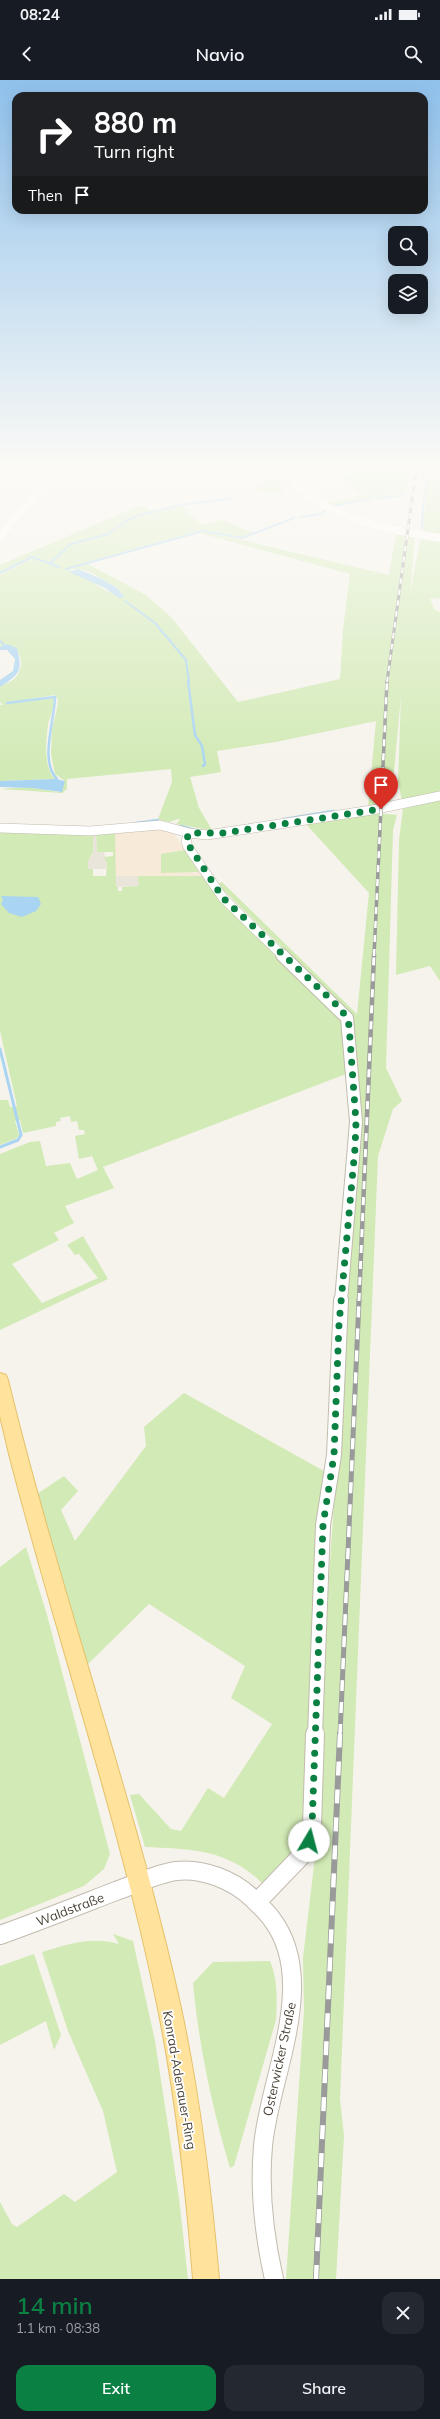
<!DOCTYPE html>
<meta charset="utf-8">
<style>
:root{--surface:#171b24;--page:#242831;--text:#f1f3f6;--muted:#9ea1a6;--accent:#0b8043}
body{margin:0;font-family:Mulish,sans-serif;background:var(--page);color:var(--text);height:100vh;display:flex;flex-direction:column;font-size:15px;white-space:nowrap}
*{box-sizing:border-box;margin:0}
p{font-size:13px;color:var(--muted)}
.icon{flex:none;width:22px;height:22px;fill:none;stroke:currentColor;stroke-width:2;stroke-linecap:round;stroke-linejoin:round}
.map{position:relative;height:2199px;overflow:hidden}
.sheet{display:flex;flex-direction:column;background:var(--surface);flex:1}
.sheet>*{flex:none}
.banner{position:absolute;left:12px;top:12px;width:416px;height:122px;border-radius:12px;box-shadow:0 4px 16px #0002;background:#202124;color:#fff;overflow:hidden}
.fabs{position:absolute;left:388px;top:146px;display:grid;gap:8px}
.fabs a{display:grid;place-items:center;width:40px;height:40px;border-radius:8px;background:var(--surface);box-shadow:0 4px 16px #0002;font-size:20px}
.pin{position:absolute;display:grid;place-items:center;width:34px;height:34px;color:#fff;margin:-41px -17px;border-radius:50% 50% 50% 0;rotate:-45deg;box-shadow:0 0 4px #0007}
.pin .icon{rotate:45deg}
.me{position:absolute;width:44px;margin:-22px;rotate:8deg;stroke-linejoin:round;filter:drop-shadow(0 0 3px #0008)}
.turn{display:flex;align-items:center;gap:14px;height:84px;padding:0 16px;font-size:18px}
.turn .icon{width:52px;height:52px;stroke-width:2.5}
.turn b{display:block;font-size:28px;line-height:34px}
.then{display:flex;align-items:center;height:38px;padding:0 16px;background:#0003;gap:8px;font-size:15px}
.round{display:grid;place-items:center;flex:none;width:42px;height:42px;border-radius:12px;background:var(--page)}
.headline{display:flex;align-items:center;justify-content:space-between;height:68px;padding:0 16px}
h1{font-size:24px;font-weight:600;line-height:30px;color:var(--accent)}
.primary-button{display:flex;gap:8px;margin-top:auto;padding:8px 16px}
.primary-button a{flex:1;height:46px;border-radius:12px;background:var(--accent);color:#fff;font-size:16px;font-weight:600;line-height:46px;text-align:center}
.primary-button a+a{background:var(--page);color:var(--text)}
.status{display:flex;justify-content:space-between;align-items:center;height:28px;padding:0 20px;background:var(--surface);direction:ltr}
.status svg{height:11px;fill:currentColor}
header{display:flex;justify-content:space-between;align-items:center;height:52px;padding:0 16px;background:var(--surface);font-size:18px;font-weight:600}
.map>svg:first-child{display:block}
.residential{fill:#eae5da}
.commercial{fill:#f7ead8}
.green{fill:#d2eab5;fill-rule:evenodd}
.water{fill:#a9d4f2}
.lines{fill:none;stroke-linecap:round;stroke-linejoin:round}
.stream-far2{stroke:#a9d4f2;stroke-width:2}
.stream-far1{stroke:#a9d4f2;stroke-width:2.5}
.stream{stroke:#a9d4f2;stroke-width:3}
.minor-far4-casing{stroke:#c2bbae;stroke-width:8}
.minor-far3-casing{stroke:#c2bbae;stroke-width:10}
.minor-far2-casing{stroke:#c2bbae;stroke-width:14}
.minor-far1-casing{stroke:#c2bbae;stroke-width:16}
.minor-casing{stroke:#c2bbae;stroke-width:20}
.major-casing{stroke:#e6c16a;stroke-width:2}
.minor-far4{stroke:#fff;stroke-width:8}
.minor-far3{stroke:#fff;stroke-width:9}
.minor-far2{stroke:#fff;stroke-width:12}
.minor-far1{stroke:#fff;stroke-width:14}
.minor{stroke:#fff;stroke-width:18}
.major{fill:#ffe39c;fill-rule:evenodd}
.rail-far4-casing{stroke:#9a9a9a;stroke-width:3}
.rail-far3-casing{stroke:#9a9a9a;stroke-width:3.5}
.rail-far2-casing{stroke:#9a9a9a;stroke-width:4.5}
.rail-far1-casing{stroke:#9a9a9a;stroke-width:5}
.rail-casing{stroke:#9a9a9a;stroke-width:6}
.rail-far4{stroke:#fff;stroke-width:2;stroke-dasharray:5.5;stroke-linecap:butt}
.rail-far3{stroke:#fff;stroke-width:2.5;stroke-dasharray:7;stroke-linecap:butt}
.rail-far2{stroke:#fff;stroke-width:3;stroke-dasharray:8;stroke-linecap:butt}
.rail-far1{stroke:#fff;stroke-width:3.5;stroke-dasharray:11;stroke-linecap:butt}
.rail{stroke:#fff;stroke-width:4.5;stroke-dasharray:14;stroke-linecap:butt}
.route{stroke:#0b8043;stroke-width:7;stroke-dasharray:0 12.6}
.labels{text-anchor:middle;dominant-baseline:central;stroke-width:3.5;stroke-linejoin:round;paint-order:stroke}
.near-street-label{font-size:13px;fill:#4b4439;stroke:#fff}
</style>
<div class="status"><b>08:24</b><svg viewBox="0 0 49 12"><path d="M0 12V9h3v3zM5 12V6h3v6zM10 12V3h3v9zM15 12V0h3v12zM26 1h20v11H26zM47 4h2v5h-2z"/></svg></div>
<header><svg class="icon" aria-label="back" viewBox="0 0 24 24"><path d="M15 5l-7 7 7 7"/></svg>Navio<svg class="icon" aria-label="search" viewBox="0 0 24 24"><circle cx="10" cy="10" r="6"/><path d="M15 15l6 6"/></svg></header>
<div class="map">
<svg width="440" height="2199" viewBox="0 0 440 2199">
<rect width="100%" height="100%" fill="#f6f3ec"/>
<path class="residential" d="M96,752L97,772H104L107,785L106,789H88V781L92,775L93,755Z
M115,796H138L139,806L116,807Z"/>
<path class="commercial" d="M158,748L172,751L185,770L161,774L193,793L199,792L203,796H115V751Z"/>
<path class="green" d="M320,383H344L348,388L386,383H412L407,408L403,413L380,418H368L333,426L324,423L361,416L342,396L352,394L350,390L341,391L339,388H343L341,385L332,388Z
M286,397L296,405L285,407L283,405L290,404L287,400L275,402L286,412L265,413L268,412L254,410L265,401Z
M428,400H440V457L422,453Z
M141,425L151,431L181,425L201,445L223,440L253,453L239,458L204,451L389,495L396,453L415,455L410,513L421,456L440,460V518L430,519L435,530L440,532V713L402,722L398,701L401,616L391,724L368,728L376,641L276,662L217,671L221,692L190,697L199,728L211,748L209,750L176,744L180,740L178,739L169,742L158,739L172,702L171,689L67,699V709L62,713L0,709L26,707L59,712L65,701L55,694L51,674L52,649L57,628L58,620L55,615L7,623L53,617C56,627 50,635 48,645C46,660 43,687 55,699L0,701V625H3L0,622V607C4,604 13,601 16,597C26,583 21,570 7,564L0,567V495L33,478L40,477L32,476L0,492V485ZM202,450L199,453L350,494L343,549L340,599L238,622L172,538L146,515L86,483L68,489H78L90,492L117,508L124,517L107,511L67,488Z
M440,719V901L430,886L396,895L399,760L403,729Z
M374,733L397,735L393,750L386,988L402,1021L393,1029L378,1076L340,2019L344,2056L336,2199H286L304,1930L303,1878L319,1743L316,1696L359,1041L342,926L217,804L222,802L357,934L369,813L305,743Z
M0,750L93,755V772L88,781V789H93V796H106L107,783L104,777L113,776V772H97L96,752L115,751L116,807H118V811H122V807L139,806L138,796H203L216,815L342,938L346,994L103,1087L114,1108L65,1126L74,1143L54,1153L59,1160L12,1184L42,1223L98,1198L79,1174L75,1175L67,1165L83,1156L108,1199L0,1250V1074L30,1062L40,1061L46,1086L70,1083L77,1099L98,1090L92,1076L79,1079L75,1056L85,1054L84,1050H79L77,1041L71,1042L70,1036L60,1038L61,1041L56,1042V1046L23,1053L20,1040L15,1041L19,1055L17,1058L0,1065V1020H8L10,1027L17,1026L0,951Z
M185,770L199,792L161,793V774Z
M184,1313L324,1391L307,1745C299,1770 287,1791 262,1803C228,1769 190,1769 145,1767L130,1715L139,1714L171,1749L181,1751L208,1708L224,1718L272,1644L231,1618L245,1586L149,1524L87,1585L34,1416L64,1396L78,1411L61,1430L75,1461L146,1366L144,1347Z
M26,1467L47,1535L110,1774L104,1789L84,1806L0,1840V1487Z
M113,1854L133,1861L155,1961L179,2118L188,2199H0V2122L12,2144L17,2147L64,2114L75,2122L117,2092L103,2031L68,1951L42,1872C68,1864 92,1856 119,1864Z
M34,1874L61,1955L54,1970L46,1941L0,1965V1886Z
M270,1881C278,1900 277,1920 276,1940L234,2086L230,2088C212,2027 199,1967 193,1903L213,1882Z"/>
<path class="water" d="M78,489L102,499L117,508L124,517L119,518L105,508L69,492Z
M7,564L17,568C23,592 20,593 0,607V600L13,591L15,579L7,570H0V567Z
M55,699L65,701L62,712L32,708L0,707V701Z
M1,816L38,817L41,824L36,831L22,837L9,833L1,824L3,820Z"/>
<g class="lines">
<path class="stream-far2" d="M422,396L424,383
M377,419L399,416L406,412
M334,426L372,418
M423,426L427,401
M300,437L322,434L327,429
M422,448L423,428
M50,483L71,464L108,454L128,440L140,435L180,425L233,418
M66,489L203,451L242,458L294,438
M0,493L32,477L59,487
M125,521L155,543L186,580L189,602
M0,561L4,565"/>
<path class="stream-far1" d="M188,601L195,655L202,666L205,684L203,686
M7,623L55,617C55,639 39,681 57,699L55,702
M284,739L333,731
M136,743L158,740
M181,746L195,750"/>
<path class="stream" d="M0,969L21,1055L18,1060L0,1067"/>
<defs>
<path id="minor-far4" d="M273,383C287,395 299,409 315,419C350,444 398,451 440,458
M0,456L41,409L69,383"/>
<path id="minor-far3" d="M0,748L90,751L160,745L189,753L207,755L372,730L440,716
M189,753L186,761L188,767L223,818L283,876"/>
<path id="minor-far2" d="M282,875L347,938L356,1042L341,1221"/>
<path id="minor-far1" d="M315,1655L323,1445L334,1375L341,1220"/>
<path id="minor" d="M257,1822L304,1773L312,1746L315,1654
M0,1855C39,1841 77,1826 116,1811C136,1804 156,1794 176,1791C203,1788 234,1800 253,1819C259,1825 266,1831 271,1838C320,1901 269,1997 263,2066C259,2111 264,2155 274,2199"/>
<path id="major" d="M0,1293L6,1295L8,1300C59,1511 134,1716 181,1928C200,2017 211,2108 219,2199H193C186,2108 176,2018 158,1929C120,1742 57,1560 9,1374L0,1336Z"/>
</defs>
<use href="#minor-far4" class="minor-far4-casing"/>
<use href="#minor-far3" class="minor-far3-casing"/>
<use href="#minor-far2" class="minor-far2-casing"/>
<use href="#minor-far1" class="minor-far1-casing"/>
<use href="#minor" class="minor-casing"/>
<use href="#major" class="major-casing"/>
<use href="#minor-far4" class="minor-far4"/>
<use href="#minor-far3" class="minor-far3"/>
<use href="#minor-far2" class="minor-far2"/>
<use href="#minor-far1" class="minor-far1"/>
<use href="#minor" class="minor"/>
<use href="#major" class="major"/>
<defs>
<path id="rail-far4" d="M387,602L417,383"/>
<path id="rail-far3" d="M374,876L387,601"/>
<path id="rail-far2" d="M359,1221L374,875"/>
<path id="rail-far1" d="M340,1655L359,1220"/>
<path id="rail" d="M316,2199L340,1654"/>
</defs>
<use href="#rail-far4" class="rail-far4-casing"/>
<use href="#rail-far3" class="rail-far3-casing"/>
<use href="#rail-far2" class="rail-far2-casing"/>
<use href="#rail-far1" class="rail-far1-casing"/>
<use href="#rail" class="rail-casing"/>
<use href="#rail-far4" class="rail-far4"/>
<use href="#rail-far3" class="rail-far3"/>
<use href="#rail-far2" class="rail-far2"/>
<use href="#rail-far1" class="rail-far1"/>
<use href="#rail" class="rail"/>
</g>
<linearGradient id="sky" x2="0" y2="1"><stop stop-color="#8fc1ec"/><stop offset="0.56" stop-color="#fbfaf6"/><stop offset="1" stop-color="#fbfaf6" stop-opacity="0"/></linearGradient>
<rect width="440" height="690" fill="url(#sky)"/>
<g class="lines">
<path class="route" d="M309,1761L312,1746L323,1445L334,1375L339,1244L355,1068L356,1042L349,945L342,930L223,818L186,761L189,753H223L381,729"/>
</g>
<g class="labels">
<g class="near-street-label">
<text transform="translate(70 1829) rotate(-21)">Waldstraße</text>
<text transform="translate(279 1979) rotate(-78)">Osterwicker Straße</text>
<text transform="translate(180 2000) rotate(80)">Konrad-Adenauer-Ring</text>
</g>
</g>
</svg>
<div class="fabs">
<a><svg class="icon" aria-label="search" viewBox="0 0 24 24"><circle cx="10" cy="10" r="6"/><path d="M15 15l6 6"/></svg></a>
<a><svg class="icon" aria-label="layers" viewBox="0 0 24 24"><path d="M12 4l9 5-9 5-9-5zM3 14l9 5 9-5"/></svg></a>
</div>
<div class="pin" style="left:381px;top:729px;background:#d93025"><svg class="icon" aria-label="arrive" viewBox="0 0 24 24"><path d="M6 21V4h12l-3 4 3 4H6"/></svg></div>
<svg class="me" style="left:309px;top:1761px" viewBox="-20 -20 40 40"><circle r="19" fill="#fff"/><path d="M0-13L10 11 0 6-10 11z" fill="#0b8043"/></svg>
<div class="banner">
<div class="turn"><svg class="icon" aria-label="right" viewBox="0 0 24 24"><path d="M7 20v-9h11M14 6l5 5-5 5"/></svg><div><b>880 m</b>Turn right</div></div>
<div class="then">Then<svg class="icon" aria-label="arrive" viewBox="0 0 24 24"><path d="M6 21V4h12l-3 4 3 4H6"/></svg></div>
</div>
</div>
<section class="sheet">
<div class="headline"><div><h1>14 min</h1><p>1.1 km · 08:38</p></div><a class="round"><svg class="icon" aria-label="close" viewBox="0 0 24 24"><path d="M6 6l12 12M18 6L6 18"/></svg></a></div>
<div class="primary-button"><a>Exit</a><a>Share</a></div>
</section>
